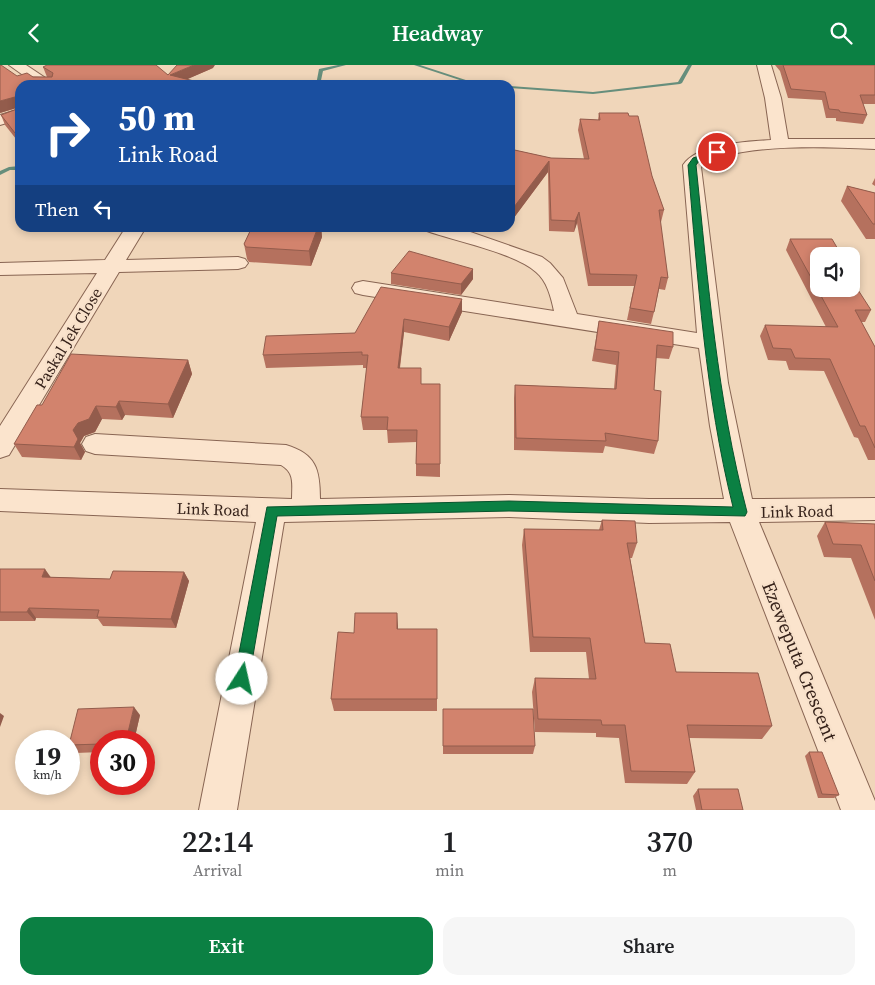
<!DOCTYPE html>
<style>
:root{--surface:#fff;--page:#f6f6f6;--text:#202124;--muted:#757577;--accent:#0b8043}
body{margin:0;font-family:"Source Serif 4",serif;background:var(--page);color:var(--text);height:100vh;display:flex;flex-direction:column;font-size:19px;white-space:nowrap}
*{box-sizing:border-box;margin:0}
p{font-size:16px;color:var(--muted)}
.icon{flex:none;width:28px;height:28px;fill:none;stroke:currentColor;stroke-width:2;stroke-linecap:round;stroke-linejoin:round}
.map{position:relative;height:745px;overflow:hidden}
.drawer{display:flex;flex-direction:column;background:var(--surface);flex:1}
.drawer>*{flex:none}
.top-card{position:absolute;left:15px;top:15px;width:500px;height:152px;border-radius:15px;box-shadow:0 2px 8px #0003;background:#1a4fa0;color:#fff;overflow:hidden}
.controls{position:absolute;left:810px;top:182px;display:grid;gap:10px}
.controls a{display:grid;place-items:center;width:50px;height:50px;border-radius:10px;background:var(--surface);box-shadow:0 2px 8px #0003;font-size:25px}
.speed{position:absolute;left:15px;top:665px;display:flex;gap:10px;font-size:25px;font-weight:700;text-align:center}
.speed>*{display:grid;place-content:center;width:65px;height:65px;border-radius:50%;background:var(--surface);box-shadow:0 2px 8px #0003;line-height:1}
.speed small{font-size:12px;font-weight:400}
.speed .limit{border:8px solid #d22;background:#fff;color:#111}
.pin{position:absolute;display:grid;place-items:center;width:42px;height:42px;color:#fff;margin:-21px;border:2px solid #fff;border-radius:50%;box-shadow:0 1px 5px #0007}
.me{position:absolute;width:55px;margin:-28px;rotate:10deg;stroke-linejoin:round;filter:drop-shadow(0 0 4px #0008)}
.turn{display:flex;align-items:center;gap:18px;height:105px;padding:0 20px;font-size:22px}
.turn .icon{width:65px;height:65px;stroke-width:2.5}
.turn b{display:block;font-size:35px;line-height:42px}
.then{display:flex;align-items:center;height:48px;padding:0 20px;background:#0003;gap:10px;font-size:19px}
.eta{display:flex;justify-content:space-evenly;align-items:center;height:85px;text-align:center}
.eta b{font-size:30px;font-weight:600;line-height:35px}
.button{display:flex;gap:10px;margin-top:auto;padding:10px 20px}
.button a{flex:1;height:58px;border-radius:15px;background:var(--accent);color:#fff;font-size:20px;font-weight:600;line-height:58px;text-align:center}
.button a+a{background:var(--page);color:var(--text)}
header{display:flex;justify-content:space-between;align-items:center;height:65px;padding:0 20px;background:var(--accent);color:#fff;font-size:22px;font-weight:600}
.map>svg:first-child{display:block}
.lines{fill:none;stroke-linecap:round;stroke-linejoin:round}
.stream{fill:#668e7c;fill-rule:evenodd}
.minor-casing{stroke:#886553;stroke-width:2}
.minor{fill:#fbe4cd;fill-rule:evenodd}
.wall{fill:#b5715e}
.shaded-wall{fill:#935c4c}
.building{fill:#d2836d;stroke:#935c4c}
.route{fill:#0b8043;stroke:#07532c}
.labels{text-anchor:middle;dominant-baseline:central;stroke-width:4.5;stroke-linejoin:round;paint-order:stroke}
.street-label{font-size:16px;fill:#36221a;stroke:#f8e1ca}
.near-street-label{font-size:19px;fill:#36221a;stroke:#f8e1ca}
</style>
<header><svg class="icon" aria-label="back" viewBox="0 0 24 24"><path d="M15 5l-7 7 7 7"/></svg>Headway<svg class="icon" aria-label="search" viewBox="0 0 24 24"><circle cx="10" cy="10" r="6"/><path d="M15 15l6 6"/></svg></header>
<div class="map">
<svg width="875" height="745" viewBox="0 0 875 745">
<rect width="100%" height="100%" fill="#f0d6ba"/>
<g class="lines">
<path class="stream" d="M338,0H346L323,6L320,20H316L319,4Z
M414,0H420L481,20H475Z
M688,0H692L682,18L680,19L593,29L510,23V21L593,27L678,17Z
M20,101V105H10L0,110V106L9,102Z"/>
<defs>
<path id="minor" d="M9,0H26L56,20H37Z
M757,0H771L781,33L788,74H875V84C835,82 731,77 701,102L728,318L752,434L875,433V455L759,457L875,736V745H841L730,457L649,458L509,452L284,457L237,745H199L256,457L0,446V424L292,434C292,419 295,408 281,400L95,389L86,386L82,379L86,372L95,369L286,380C316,389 320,404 320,434L509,430L649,434H724L710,361L699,283L363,230L355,228L352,223L355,218L363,216L554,246C551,232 547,216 536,207C515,188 455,176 427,166L424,162H456L542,192L550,198L563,213L577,249L697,268L683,100C698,78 746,77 771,75L765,33Z
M20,44V54L0,60V50Z
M126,162H146L126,195L238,192L245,194L248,198L245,202L238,204L119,207L9,390L0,393V361L97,208L0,210V198L105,195Z"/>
</defs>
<use href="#minor" class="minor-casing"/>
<use href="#minor" class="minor"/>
</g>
<path class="wall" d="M775,0H875V39H863L867,50L863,59L836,56V53H826L822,35L788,33L780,6Z
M43,2L168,10L213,3L187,14L20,20V79L5,60L1,50L17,44V43L0,48L17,11L47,12Z
M599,48L652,111L664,145L661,157H660L668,213L665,225L659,224L654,247L651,259L627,255L634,221H588L577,158L574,167L549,166L548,107L513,154L510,153V84L551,93L584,94L578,65L580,54L598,55Z
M875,113V121L872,119Z
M847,121L875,128V174H866L841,136Z
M252,162H321L322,172L311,201L249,197L247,194L244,179Z
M790,174L819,191L871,245L865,257H861L875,282V395H868L858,373L854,372L824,306L789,305L786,296L768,295L760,271L765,260L826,262L786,185Z
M473,204V214L461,230L391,219V208Z
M462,234V247L449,276L404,267L400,303L421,319H440V412L416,411V399L417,377L388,378L387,365H363L361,352L367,303H363V300L266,303L263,290L355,268Z
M599,256L673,282L669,294L656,293L654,325L658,376L654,389L605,381L603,388L514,385V333L515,320L614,324L616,300L592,296Z
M188,295L192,309L173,353L125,350L122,355L102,354L95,367L84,371L80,378L85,387L81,395L22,392L14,379L42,340Z
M602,455L637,478L632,493H630L645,578L676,607L772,661L762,674L689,673L695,707L687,719L625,718L619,673L596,672V668L535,667L532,627L535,613L589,614L586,587H530L522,480L524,464L599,465Z
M825,457L875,459V555L851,493L824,492L817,471Z
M0,504L51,512L110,514L184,507L189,516L176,563L103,561L98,554L36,553L35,556H0Z
M437,564V646H334L331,634L354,568Z
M443,644L535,681L533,689H443Z
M140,650L134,676H101V687L76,688L69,681V678Z
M809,687L839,730L834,733H818L805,691Z
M698,724L743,745H696L693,731Z"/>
<path class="shaded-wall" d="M194,0H215L213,3L174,20L170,10Z
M15,32L19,42L0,48V36Z
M20,66V79L15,68Z
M549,96L548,107L513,154L514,142Z
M579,147L577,158L574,167L575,156Z
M318,162H321L322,172L311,201L309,186Z
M473,204V214L461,230V219Z
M462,234V247L449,276V262Z
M404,254V267L398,316V303Z
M188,295L192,309L173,353L168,339Z
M119,336L125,350L122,355L116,342Z
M96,341L102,354L95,367L84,371L80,378L85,387L81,395L74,382L73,365L78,358Z
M45,504L52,514L42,512Z
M184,507L189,516L176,563L171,554Z
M29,543L36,553L35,556L27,547Z
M397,548L398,561V577L397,564Z
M134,642L140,650L134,676H126Z
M0,648L4,651L0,662Z"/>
<path class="building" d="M0,0H1L17,11L27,8L33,12H52L53,8L43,2L47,0H156L168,10L177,0H194L170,10L210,20H20V66L15,68L1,50L17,44L18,33L15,32L0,36Z
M783,0H875V30H860L867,50L840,47L839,45L829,44L825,27L791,24Z
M599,48H628L629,51H638L652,111L664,145H659L668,213L661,212L654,247L630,243L637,210L590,209L579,147L575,156L551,155L549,96L514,142L510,141V84L551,93L589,94L580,54L600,55Z
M847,121L875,128V159H873Z
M252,162H318L309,186L246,182L244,179Z
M790,174H832L842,191H819V224H851V214L871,245H855L875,282V383L865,361H860L830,294L795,293L791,284L773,283L765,260L838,262Z
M409,186L473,204L461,219L391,208Z
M381,222L462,234L449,262L404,254L398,303H421V319H440V399H416L417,365H387L388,352H361L368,290H362V287L263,290L266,271L355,268Z
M599,256L673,267V282L657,280L654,325L661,326L658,376L605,368L606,376L516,373L515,320L616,324L619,287L595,284Z
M71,289L188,295L168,339L119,336L116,342L96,341L89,354L78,358L73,365L78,374L74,382L14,379L37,340H42Z
M602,455L635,456L637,478H627L645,578L670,579L676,607L758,608L772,661L687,660L695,707L631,706L625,660H602L601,655L538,654L535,613L596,614L590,573L533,572L524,464L603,465Z
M825,457L875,459V516L861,480L833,479Z
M0,504H45L42,512L110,514L113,506L184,507L171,554L97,552L99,545L29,543L27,547H0Z
M355,548H397V564H437V634H331L338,567L354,568Z
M134,642L126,676H101V679L69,680L78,644Z
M443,644H533L535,681H443Z
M809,687H822L839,730L822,729Z
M698,724H738L743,745H702Z"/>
<path class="route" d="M717,85L721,87L719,89L699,96L696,100C708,217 717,333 747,447L745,451L509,446L277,451L249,614L247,619L242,621L236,619L234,614L267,442L509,436L733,442C705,330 698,215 688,100L693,93Z"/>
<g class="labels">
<g class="street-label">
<text transform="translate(68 273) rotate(-59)">Paskal Jek Close</text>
<text transform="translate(213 444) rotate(2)">Link Road</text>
<text transform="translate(797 446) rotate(-1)">Link Road</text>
</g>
<g class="near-street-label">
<text transform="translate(800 596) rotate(68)">Ezeweputa Crescent</text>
</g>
</g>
</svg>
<div class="controls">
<a><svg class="icon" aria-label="sound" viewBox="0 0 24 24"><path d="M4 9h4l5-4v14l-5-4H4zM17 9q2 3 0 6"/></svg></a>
</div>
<div class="speed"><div>19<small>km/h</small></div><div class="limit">30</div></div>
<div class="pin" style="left:717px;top:87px;background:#d93025"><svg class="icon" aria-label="arrive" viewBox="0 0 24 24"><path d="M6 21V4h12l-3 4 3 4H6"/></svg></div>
<svg class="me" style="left:242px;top:614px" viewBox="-20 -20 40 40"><circle r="19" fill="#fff"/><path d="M0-13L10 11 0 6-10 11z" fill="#0b8043"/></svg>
<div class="top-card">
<div class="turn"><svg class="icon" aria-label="right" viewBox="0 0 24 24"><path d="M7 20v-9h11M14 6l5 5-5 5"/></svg><div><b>50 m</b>Link Road</div></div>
<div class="then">Then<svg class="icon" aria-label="left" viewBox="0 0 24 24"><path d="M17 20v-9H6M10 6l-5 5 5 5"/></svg></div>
</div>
</div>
<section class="drawer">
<div class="eta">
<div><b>22:14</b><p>Arrival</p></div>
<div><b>1</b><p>min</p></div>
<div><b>370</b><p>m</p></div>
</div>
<div class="button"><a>Exit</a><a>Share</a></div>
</section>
